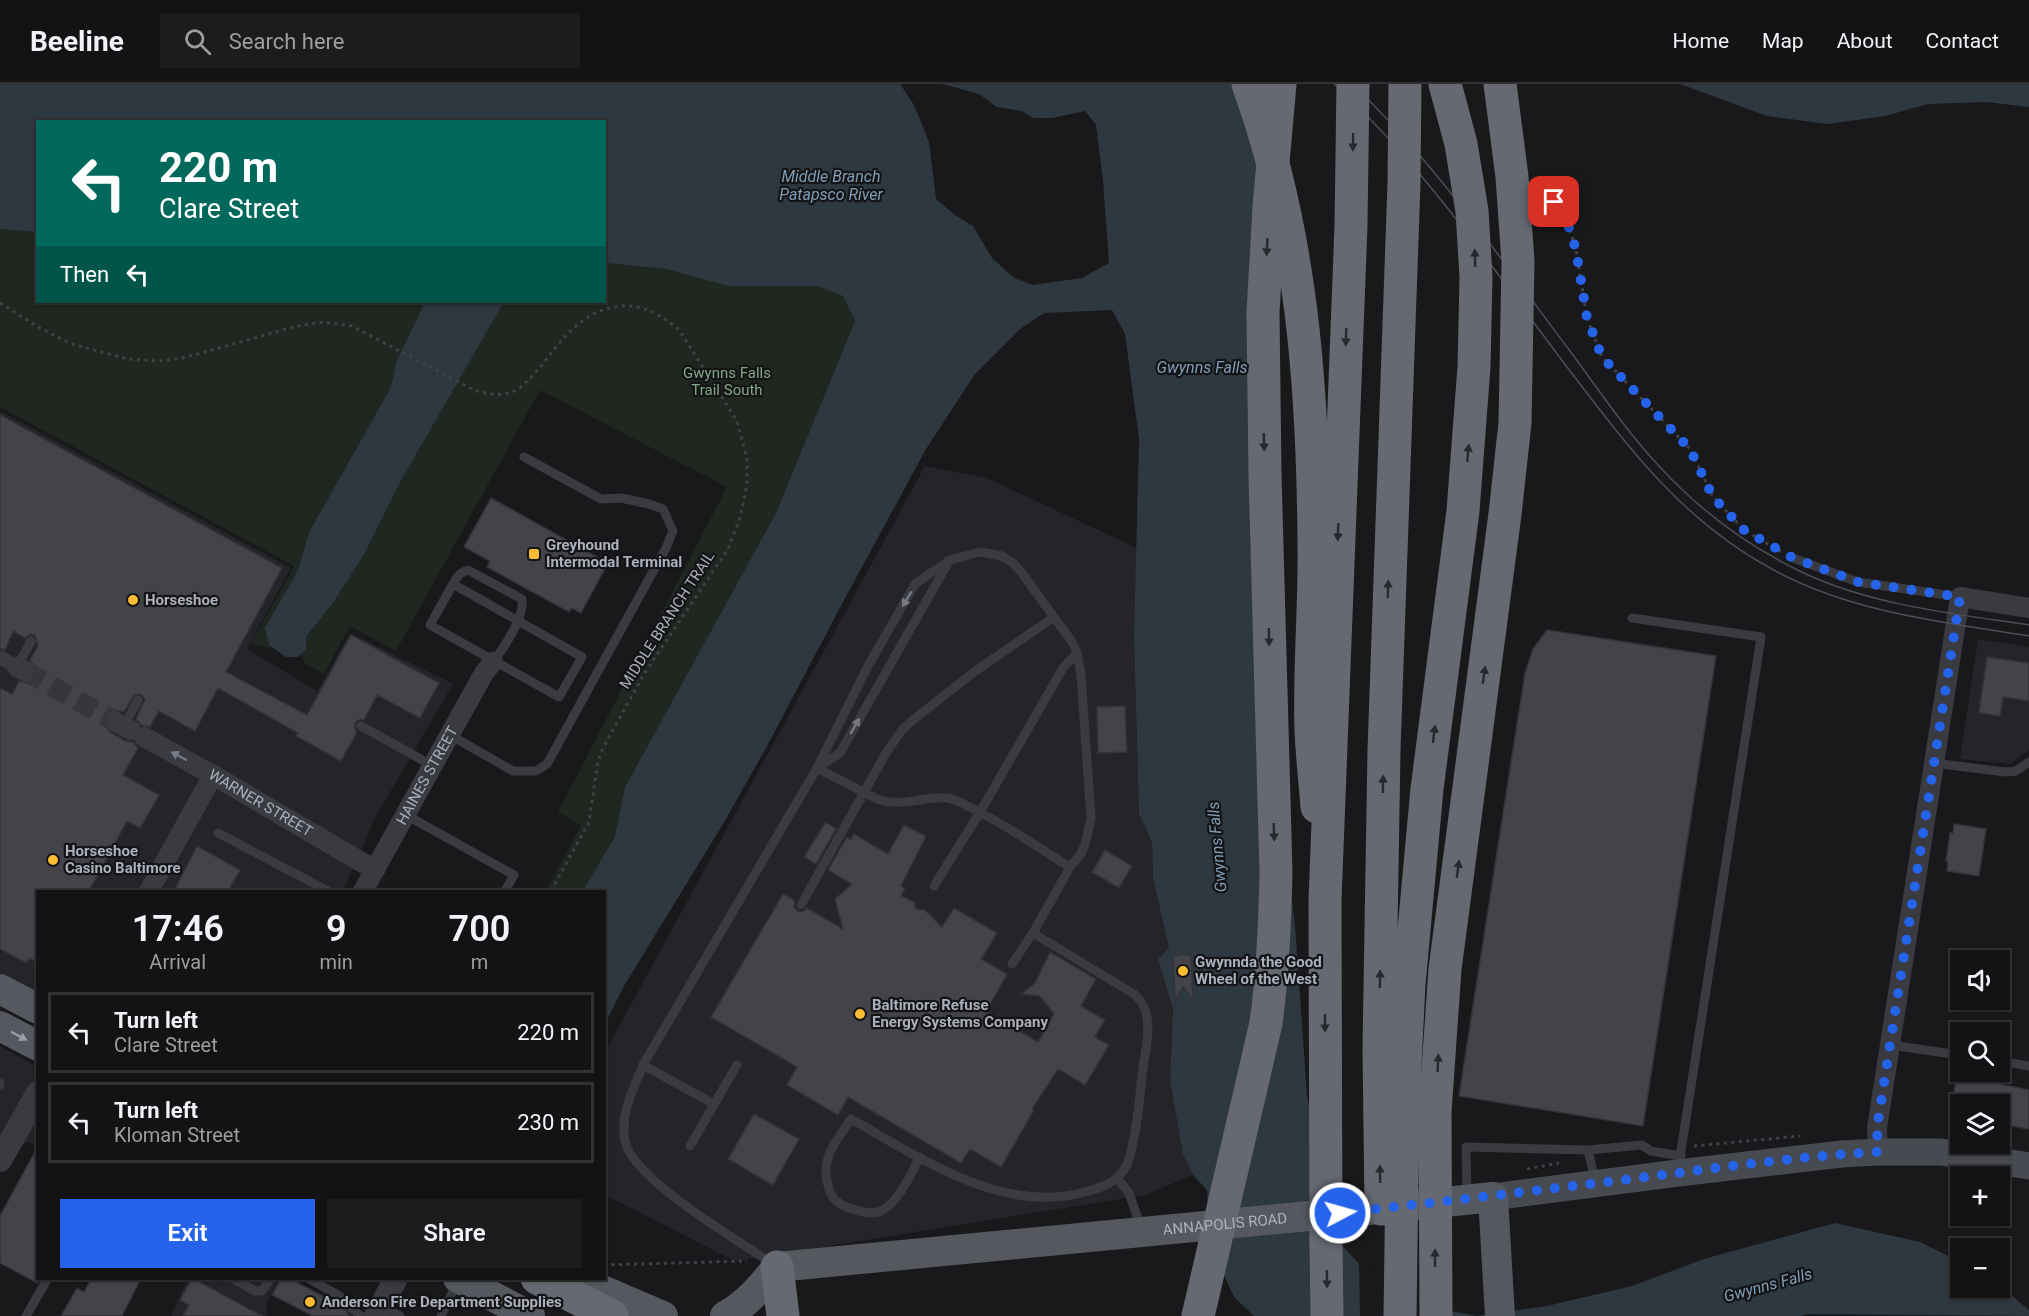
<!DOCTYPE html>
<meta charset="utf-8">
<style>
:root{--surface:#131315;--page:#1c1c1e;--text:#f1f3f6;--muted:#9d9ea0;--line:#323234;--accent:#2563eb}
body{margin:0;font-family:Roboto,sans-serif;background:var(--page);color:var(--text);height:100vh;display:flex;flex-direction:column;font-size:22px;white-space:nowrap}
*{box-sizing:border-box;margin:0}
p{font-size:20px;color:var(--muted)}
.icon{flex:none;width:33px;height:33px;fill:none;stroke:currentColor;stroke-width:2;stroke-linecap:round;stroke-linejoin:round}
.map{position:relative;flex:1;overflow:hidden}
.sheet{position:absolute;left:36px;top:806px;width:570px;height:390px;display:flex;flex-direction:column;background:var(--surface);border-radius:0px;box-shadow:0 2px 4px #0004,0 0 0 2px var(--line)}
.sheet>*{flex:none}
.guide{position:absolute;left:36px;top:36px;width:570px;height:183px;border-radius:0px;box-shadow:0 2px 4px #0004,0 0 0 2px var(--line);background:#00695c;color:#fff;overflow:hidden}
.tools{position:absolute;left:1950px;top:866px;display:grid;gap:12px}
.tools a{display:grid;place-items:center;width:60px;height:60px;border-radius:0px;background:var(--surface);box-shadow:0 2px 4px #0004,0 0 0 2px var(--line);font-size:30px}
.pin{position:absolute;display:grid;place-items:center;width:51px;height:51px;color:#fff;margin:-26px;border-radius:12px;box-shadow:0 3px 9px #0006}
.me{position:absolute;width:66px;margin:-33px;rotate:84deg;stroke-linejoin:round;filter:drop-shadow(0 0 4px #0008)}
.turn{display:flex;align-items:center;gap:21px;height:126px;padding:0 24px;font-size:27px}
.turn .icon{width:78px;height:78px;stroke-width:2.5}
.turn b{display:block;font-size:42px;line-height:51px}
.then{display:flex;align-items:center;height:57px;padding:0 24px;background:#0003;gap:12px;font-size:22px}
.eta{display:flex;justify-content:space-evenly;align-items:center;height:102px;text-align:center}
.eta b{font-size:36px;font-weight:600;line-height:42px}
.button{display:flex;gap:12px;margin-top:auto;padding:12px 24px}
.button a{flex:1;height:69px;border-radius:0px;background:var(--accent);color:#fff;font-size:24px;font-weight:600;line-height:69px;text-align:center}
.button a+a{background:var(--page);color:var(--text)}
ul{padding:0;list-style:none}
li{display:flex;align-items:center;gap:18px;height:81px;margin:0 12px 9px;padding:0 12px;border:3px solid var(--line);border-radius:0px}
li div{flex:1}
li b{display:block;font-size:22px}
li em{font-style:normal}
header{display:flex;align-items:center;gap:36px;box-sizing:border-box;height:84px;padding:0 30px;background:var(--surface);border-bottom:2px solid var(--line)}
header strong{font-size:28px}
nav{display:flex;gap:33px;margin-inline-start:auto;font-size:21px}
.search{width:420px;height:54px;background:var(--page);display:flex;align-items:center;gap:15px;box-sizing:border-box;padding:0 21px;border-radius:0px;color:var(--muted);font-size:22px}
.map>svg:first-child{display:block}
.built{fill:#252529}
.green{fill:#1f2720}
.water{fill:#2e3841}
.pier{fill:#19191c}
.building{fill:#434449;stroke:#333338;stroke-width:1.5}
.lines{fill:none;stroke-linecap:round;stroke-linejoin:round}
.minor-tunnel{stroke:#36373c;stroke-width:20;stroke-dasharray:20 10;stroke-linecap:butt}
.path{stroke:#404248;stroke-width:3;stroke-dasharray:3 4.5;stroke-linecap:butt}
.service{stroke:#3a3b41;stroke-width:9}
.pedestrian{stroke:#3a3b41;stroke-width:14}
.minor{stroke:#3a3b41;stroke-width:20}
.tertiary{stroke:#3a3b41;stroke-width:24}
.secondary{stroke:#484a51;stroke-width:27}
.primary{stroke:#565860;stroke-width:30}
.motorway{stroke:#666972;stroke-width:33}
.tram{stroke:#4d4f56;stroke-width:1.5}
.service-bridge{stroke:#3a3b41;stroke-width:9}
.motorway-bridge{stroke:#666972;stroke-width:33}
.oneway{fill:#28292e}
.oneway2{fill:#787b85}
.oneway3{fill:#9a9eaa}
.route{stroke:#2563eb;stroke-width:10;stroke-dasharray:0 18}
.poi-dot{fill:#fbbb32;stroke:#141417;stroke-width:2}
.labels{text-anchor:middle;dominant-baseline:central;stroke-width:4.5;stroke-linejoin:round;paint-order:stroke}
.park-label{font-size:15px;fill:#82a884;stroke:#141417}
.poi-label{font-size:15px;font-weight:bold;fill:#abb0bc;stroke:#141417;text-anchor:start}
.street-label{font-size:15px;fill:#abb0bc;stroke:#141417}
.water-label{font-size:16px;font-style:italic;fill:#819eb8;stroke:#141417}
</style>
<header>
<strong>Beeline</strong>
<div class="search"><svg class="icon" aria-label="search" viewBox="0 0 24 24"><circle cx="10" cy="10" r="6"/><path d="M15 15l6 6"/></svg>Search here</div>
<nav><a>Home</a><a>Map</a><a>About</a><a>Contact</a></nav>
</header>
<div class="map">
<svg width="2029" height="1232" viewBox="0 0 2029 1232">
<rect width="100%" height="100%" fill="#19191c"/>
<path class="built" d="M0,327L291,484L247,565L317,607L350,549L453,600L375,734L343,807H38L37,908L0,890Z
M925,382L987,394L1137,464L1134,554L1139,730L1152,758L1153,794L1169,864L1158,875L1173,925L1170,996L1183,1071L1193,1091L1145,1111L735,1177L605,1111V968Z
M1978,555L2029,563V666L2010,680L1960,675Z
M0,962L37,983V1063L29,1058L0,1068Z
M188,1194H279L266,1220L267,1232H171Z"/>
<path class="green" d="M0,145L37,148L38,218H425L396,278L391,303L309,447L298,486L265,544L269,561L272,565L251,560L294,482L0,323Z
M605,179L666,185L728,202H818L843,211L855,237L776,429L625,703L615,752L583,807H546L581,741L558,728L727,403L540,306L396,567L350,542L324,590L305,579L301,571L306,566V553L333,519L365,469L399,400L504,218H604Z"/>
<path class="water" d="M0,0H900L914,21L929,58L936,115L955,131L973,142L992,174L1014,194L1033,201L1082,194L1109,179L1103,97L1096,41L1085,27L1052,34H1034L1021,27L997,23L979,10L943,0H1271L1275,197L1280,733L1295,841L1307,1012L1335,1153L1359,1180L1435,1224L1477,1232L1547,1222L1632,1202L1704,1175L1835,1139L1920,1158L1960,1178V1203L2000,1202L2029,1226V1232L1808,1230L1801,1232H1254L1234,1213L1211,1162L1207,1106L1193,1091L1183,1071L1170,996L1173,925L1158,875L1169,864L1153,794L1152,758L1139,730L1134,554L1139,355L1125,250L1112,226L1044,229L1020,245L975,290L926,365L843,518L766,664L723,740L624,902L605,940L604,807H583L615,752L625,703L776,429L855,237L843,212L818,202H728L666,185L605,179L604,38H38L37,148L0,145Z
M1680,0H2029V23L1986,18L1928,20L1885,32L1828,40L1767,32Z
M425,218H504L399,400L365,469L333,519L306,553V566L298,573H286L269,561L265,544L298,486L309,448L391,303L396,278Z"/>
<path class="pier" d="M1359,1176L1421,1212V1232H1360Z"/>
<path class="building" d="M0,331L282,484L226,588L307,631L351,551L439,599L420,634L377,611L364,636H358L355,639V645L357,648L341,677L296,652L298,649L218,604L195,647L159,627L150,643L142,641L136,635L145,615L141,610L134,611L124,628L116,626L110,628L106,632L104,639L110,648L125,657L133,658L138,664L123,691L159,711L140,744L127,737L89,807H38V878L29,874L26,879L0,865V604L12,610L19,597L25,599L32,597L36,592L37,586L30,576L38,562L35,551L30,550L25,554L13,547L5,566L0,564Z
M491,414L608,479L581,529L571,524L569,528L487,483L490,477L464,463Z
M1547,546L1716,572L1643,1042L1459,1012L1525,589L1533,565Z
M1987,573L2029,579V617L2003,613L2000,632L1979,629Z
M1125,622L1127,668L1098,669L1097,623Z
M826,738L836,745L816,780L804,773Z
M1954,740L1986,745L1979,792L1947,787L1948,777H1946L1950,749H1953Z
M904,741L926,752L901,802L905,804L901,812L914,818L916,825L925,826L942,843L954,824L997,849L981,875L1007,890L986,928L1038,958L1054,930L1040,912L1021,910L1035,899L1050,868L1096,895L1081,922L1105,936L1095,953L1109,961L1085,1001L1058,985L1032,1025L1034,1026L1001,1083L970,1065L961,1079L848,1013L838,1031L787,1001L797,983L711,933L783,810L795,817L794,822L797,827L802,828L807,824L843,845L835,815L852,800L828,786L847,753L851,756L854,750L888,770Z
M197,762L240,786L228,807H174Z
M1105,766L1132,782L1119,804L1092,788Z
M1183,870L1191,872L1193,916L1183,903L1175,916L1173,872Z
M1957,991L2029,1006V1045L2000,1040V1020H1952Z
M754,1030L799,1055L773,1101L728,1075Z
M38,1062V1199H37L0,1179V1132Z
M92,1194H141L122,1232H61L77,1204L84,1208Z
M192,1194L262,1232H183L189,1221L180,1216Z
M281,1194H289L343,1223L350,1232H313L272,1211Z"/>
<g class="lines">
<path class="minor-tunnel" d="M25,587L116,638"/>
<path class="path" d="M1536,109L1554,118L1566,134L1576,166L1587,234L1602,273L1690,365L1713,413L1744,446L1783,469
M0,219L40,244L72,260L127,275L159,277L183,274L297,242L323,238L352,242L474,306C487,310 500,313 514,307C525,302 533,291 541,282C564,253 583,225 623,222C645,221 665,233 680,247L737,337L747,375V400L740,434L728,465L644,590L603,664L598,677L589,738L551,807
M1694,1062L1800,1052
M1527,1085L1559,1079
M604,1181L747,1177"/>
<path class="service" d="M1793,474L1858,498L1960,513
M453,500L582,573L559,613L430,541Z
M453,500C457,493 460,488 468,486L522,515C525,532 504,564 493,578
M1632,534L1761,553L1678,1086
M17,583L31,557
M124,642L138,616
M361,642L433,682
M450,651L513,687H536L547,680L666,464L673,447L663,425L649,420L621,414L601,415L524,373
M886,669L902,646L913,636L974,588L1054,533
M1934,679L2005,688L2016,687L2029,678
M819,683L840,669L948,479
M817,684L879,716C905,723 923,712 948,714C955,715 963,720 969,723C1004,739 1037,763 1070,783
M406,731L514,791L505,807
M218,749L328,807
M934,802L980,728L1063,584L1077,569
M1890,961L1960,971
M2000,977L2029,982
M643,981L714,1020
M0,999V1001
M690,1062L737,981
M1588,1066L1642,1061L1651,1067L1681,1072
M920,1073C912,1088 898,1118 883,1126C874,1131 861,1128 852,1125C841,1122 832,1116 829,1105C819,1075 835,1059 851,1035C921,1074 1002,1131 1085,1108C1100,1104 1115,1099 1124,1086C1136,1067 1140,1007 1143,983C1147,959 1155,927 1134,910L1033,849
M1117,1094L1129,1109L1141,1143
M1467,1111L1466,1063L1588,1066L1595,1097
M773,1180C739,1157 632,1095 625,1057C620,1029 633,1006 643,981L817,684L868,582L915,500L950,476L980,468L1002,472L1013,479L1022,489L1072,558L1077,569L1081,591L1091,734L1085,760L1081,770L1070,783L1033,849L1012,880
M232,1194L255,1207H262L271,1194
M308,1194L348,1217L351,1224L361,1232
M382,1222L400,1232
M26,1232L48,1194
M441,1232L457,1199"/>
<path class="pedestrian" d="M0,573L17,583"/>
<g class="minor">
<path d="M17,583L25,587"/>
<path d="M116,638L131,646"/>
<path id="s1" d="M144,653L213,691L375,786"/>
<path d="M149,807L213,691"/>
<path id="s2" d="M363,807L484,589L493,578"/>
<path d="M1878,1068L1877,1044L1960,513L2029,524"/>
</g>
<path class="tertiary" d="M0,1076L38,1009
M376,1232L396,1194"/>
<path class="secondary" d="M1493,1113L1678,1089L1842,1070L1878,1068H1941L2029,1082"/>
<g class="primary">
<path d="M0,905L38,925"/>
<path d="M0,942L38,962"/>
<path d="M458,1194L530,1232"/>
<path d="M574,1194L663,1232"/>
<path id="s3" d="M725,1232C747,1220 762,1202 777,1183L1340,1129L1493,1113L1500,1232"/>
</g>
<path class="motorway" d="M1248,0C1302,147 1313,305 1314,460C1315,522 1309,584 1311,646C1312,671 1315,697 1317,723
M1326,1157L1327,1232
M777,1183L783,1232
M537,1194L612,1232"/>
<path class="tram" d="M1334,0C1426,84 1495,188 1570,287C1629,364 1682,436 1770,484C1849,528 1941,538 2029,552
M1352,0C1436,79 1501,176 1570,267C1599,306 1626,347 1659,382C1701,428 1752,465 1808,491C1877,522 1956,530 2029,541"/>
<path class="service-bridge" d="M801,821L886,669"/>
<path class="motorway-bridge" d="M1381,1125L1379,964L1384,666L1404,99L1405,0
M1326,1157L1325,817L1351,142L1353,0
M1198,1232L1266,939C1273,888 1275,839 1276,788L1265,390L1263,229L1269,123L1280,0
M1400,1232L1403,1021L1409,900L1427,705L1463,427L1474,283L1476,193L1472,127L1461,60L1445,0
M1436,1232L1435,1028L1445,885L1505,430L1515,339L1518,177L1512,93L1500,0"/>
</g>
<defs><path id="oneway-solid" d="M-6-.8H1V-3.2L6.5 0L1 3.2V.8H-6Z" transform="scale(1.5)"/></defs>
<g class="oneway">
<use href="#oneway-solid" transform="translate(1353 58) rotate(91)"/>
<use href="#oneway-solid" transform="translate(1267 163) rotate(93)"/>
<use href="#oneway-solid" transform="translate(1475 174) rotate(-91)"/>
<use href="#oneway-solid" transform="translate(1346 253) rotate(92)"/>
<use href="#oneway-solid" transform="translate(1264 358) rotate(89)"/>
<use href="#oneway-solid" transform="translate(1468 369) rotate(-85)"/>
<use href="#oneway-solid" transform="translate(1338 448) rotate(92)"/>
<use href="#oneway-solid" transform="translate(1388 505) rotate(-88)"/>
<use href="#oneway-solid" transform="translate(1269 553) rotate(89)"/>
<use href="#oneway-solid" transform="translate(1484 591) rotate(-82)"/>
<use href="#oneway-solid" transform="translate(1434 650) rotate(-83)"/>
<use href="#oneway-solid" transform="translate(1383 700) rotate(-89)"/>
<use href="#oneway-solid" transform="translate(1274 748) rotate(88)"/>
<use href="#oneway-solid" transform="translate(1458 785) rotate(-82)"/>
<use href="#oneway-solid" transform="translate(1380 895) rotate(-89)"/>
<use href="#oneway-solid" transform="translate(1325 939) rotate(90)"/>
<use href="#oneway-solid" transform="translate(1438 979) rotate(-87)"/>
<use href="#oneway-solid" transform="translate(1380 1090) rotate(-91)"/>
<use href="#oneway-solid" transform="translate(1435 1174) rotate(-90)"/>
<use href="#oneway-solid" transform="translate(1327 1195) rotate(89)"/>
</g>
<g class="oneway2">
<use href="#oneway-solid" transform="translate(907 515) rotate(121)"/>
<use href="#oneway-solid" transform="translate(855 642) rotate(-60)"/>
<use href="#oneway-solid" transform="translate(179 672) rotate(-152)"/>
</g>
<use class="oneway3" href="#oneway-solid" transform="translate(19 952) rotate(28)"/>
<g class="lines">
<path class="route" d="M1340,1129C1432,1119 1524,1108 1615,1097C1703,1086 1790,1073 1878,1068L1877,1044L1960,513L1858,498L1793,474L1744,446L1713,413L1690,365L1602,273L1587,234L1576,166L1566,134L1554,118"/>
</g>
<g class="poi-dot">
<rect x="528" y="464" width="12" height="12" rx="3"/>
<circle cx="133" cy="516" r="6"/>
<circle cx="53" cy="776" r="6"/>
<circle cx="1183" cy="887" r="6"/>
<circle cx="860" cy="930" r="6"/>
<circle cx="310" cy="1218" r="6"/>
</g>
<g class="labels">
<g class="park-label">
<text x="727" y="289">Gwynns Falls<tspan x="727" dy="17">Trail South</tspan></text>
</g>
<g class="poi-label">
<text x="546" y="461">Greyhound<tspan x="546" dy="17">Intermodal Terminal</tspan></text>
<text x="145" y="516">Horseshoe</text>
<text x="65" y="767">Horseshoe<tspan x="65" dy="17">Casino Baltimore</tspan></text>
<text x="1195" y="878">Gwynnda the Good<tspan x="1195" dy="17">Wheel of the West</tspan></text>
<text x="872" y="921">Baltimore Refuse<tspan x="872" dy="17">Energy Systems Company</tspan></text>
<text x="322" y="1218">Anderson Fire Department Supplies</text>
</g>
<g class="street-label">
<text transform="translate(667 536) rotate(-57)">MIDDLE BRANCH TRAIL</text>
<text stroke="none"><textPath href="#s2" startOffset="132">HAINES STREET</textPath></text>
<text stroke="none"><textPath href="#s1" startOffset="134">WARNER STREET</textPath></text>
<text stroke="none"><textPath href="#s3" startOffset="522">ANNAPOLIS ROAD</textPath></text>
</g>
<g class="water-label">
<text x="831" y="92">Middle Branch<tspan x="831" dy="18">Patapsco River</tspan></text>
<text x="1202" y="283">Gwynns Falls</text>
<text transform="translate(1217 763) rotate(-95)">Gwynns Falls</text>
<text transform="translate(1768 1201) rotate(-15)">Gwynns Falls</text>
</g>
</g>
</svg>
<div class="tools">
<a><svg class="icon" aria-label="sound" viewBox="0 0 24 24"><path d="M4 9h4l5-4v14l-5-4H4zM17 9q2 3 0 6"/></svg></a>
<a><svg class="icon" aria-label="search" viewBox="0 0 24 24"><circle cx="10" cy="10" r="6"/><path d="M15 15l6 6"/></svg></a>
<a><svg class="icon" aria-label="layers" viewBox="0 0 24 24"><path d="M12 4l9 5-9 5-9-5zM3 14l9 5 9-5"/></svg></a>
<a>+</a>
<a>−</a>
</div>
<div class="pin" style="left:1554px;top:118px;background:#d93025"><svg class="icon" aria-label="arrive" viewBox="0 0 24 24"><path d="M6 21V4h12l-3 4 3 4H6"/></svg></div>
<svg class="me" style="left:1340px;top:1129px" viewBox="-20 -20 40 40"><circle r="17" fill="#2563eb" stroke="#fff" stroke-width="3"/><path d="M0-11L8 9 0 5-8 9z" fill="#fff"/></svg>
<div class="guide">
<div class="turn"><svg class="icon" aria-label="left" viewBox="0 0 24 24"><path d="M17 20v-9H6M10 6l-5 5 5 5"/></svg><div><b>220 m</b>Clare Street</div></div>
<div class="then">Then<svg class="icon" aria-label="left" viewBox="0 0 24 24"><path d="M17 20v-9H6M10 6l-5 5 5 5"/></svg></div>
</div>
<section class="sheet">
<div class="eta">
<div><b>17:46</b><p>Arrival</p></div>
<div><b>9</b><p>min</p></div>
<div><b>700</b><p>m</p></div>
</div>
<ul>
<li><svg class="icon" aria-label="left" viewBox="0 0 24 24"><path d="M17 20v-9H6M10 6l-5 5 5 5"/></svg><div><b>Turn left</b><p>Clare Street</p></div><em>220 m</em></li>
<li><svg class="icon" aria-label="left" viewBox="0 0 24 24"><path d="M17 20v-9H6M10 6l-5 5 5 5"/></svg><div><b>Turn left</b><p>Kloman Street</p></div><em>230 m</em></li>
</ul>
<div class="button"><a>Exit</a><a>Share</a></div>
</section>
</div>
